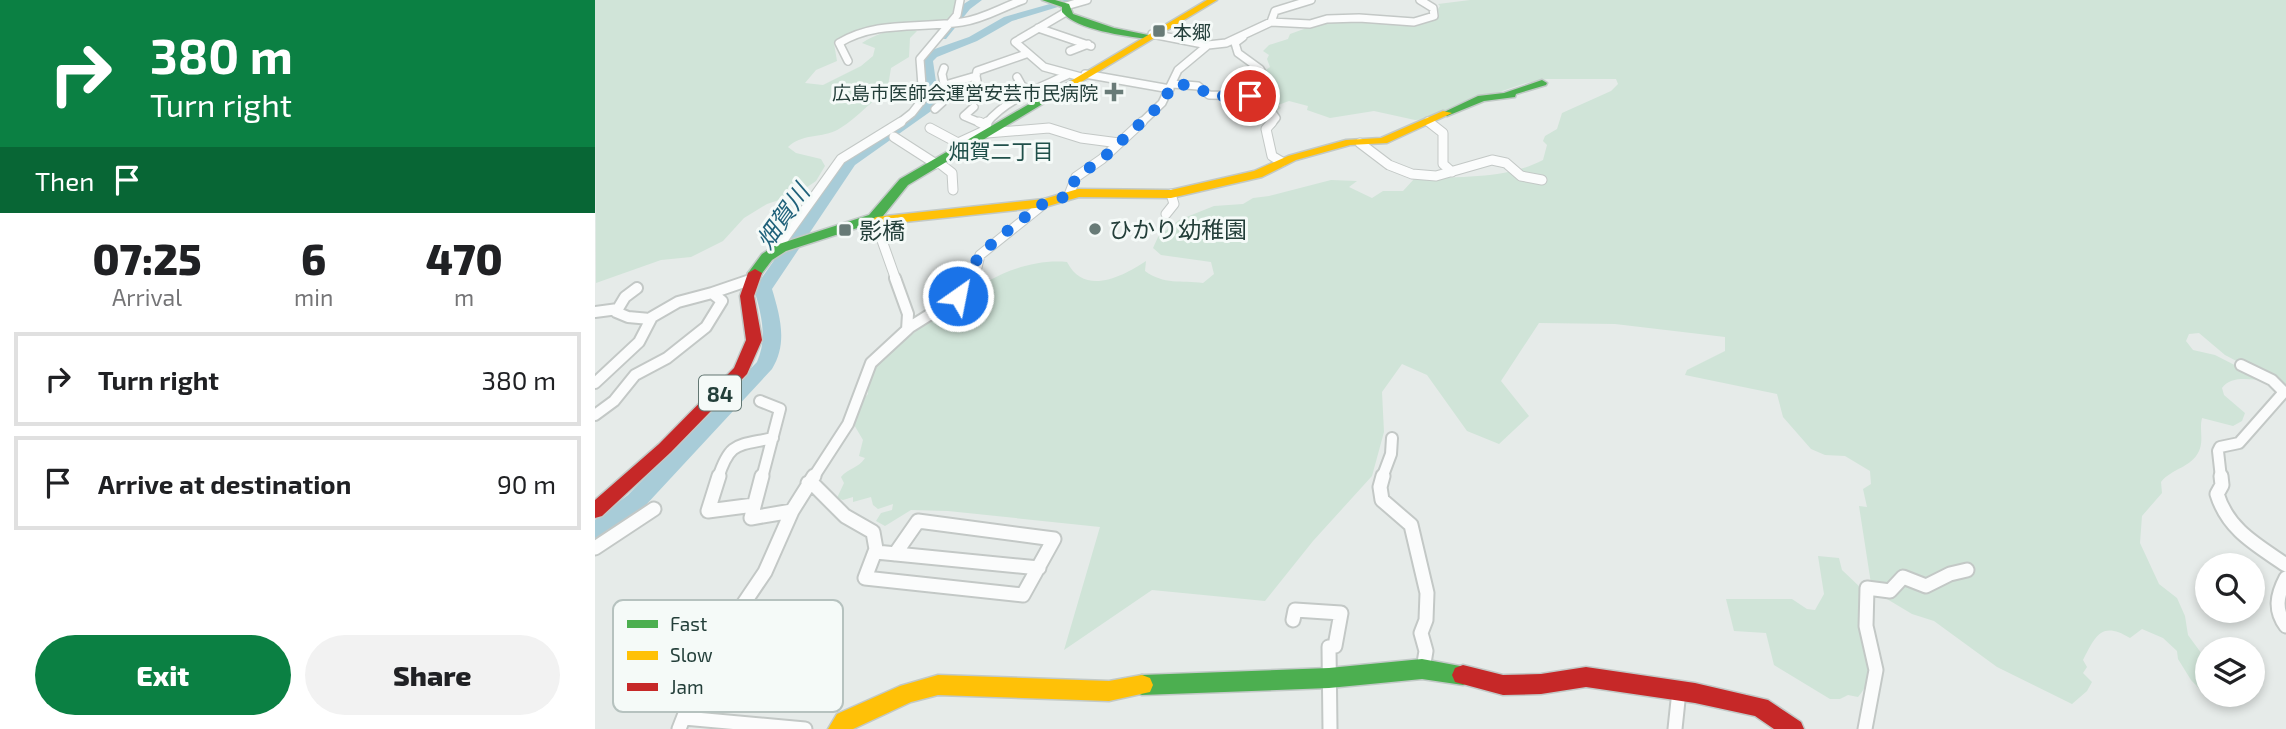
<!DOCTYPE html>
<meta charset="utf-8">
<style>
:root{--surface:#fff;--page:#f2f2f2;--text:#202124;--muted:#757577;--line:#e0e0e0;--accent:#0b8043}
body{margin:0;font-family:"Exo 2","Noto Sans JP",sans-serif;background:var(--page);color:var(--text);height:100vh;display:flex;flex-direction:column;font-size:26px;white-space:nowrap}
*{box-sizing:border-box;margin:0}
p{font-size:23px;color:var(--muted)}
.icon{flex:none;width:38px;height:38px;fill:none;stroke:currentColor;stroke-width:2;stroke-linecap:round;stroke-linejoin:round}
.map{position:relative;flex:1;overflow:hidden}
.details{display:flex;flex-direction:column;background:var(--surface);width:595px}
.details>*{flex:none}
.guide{background:#0b8043;color:#fff;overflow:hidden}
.tools{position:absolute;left:1600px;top:553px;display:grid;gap:14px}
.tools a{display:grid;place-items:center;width:70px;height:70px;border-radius:50%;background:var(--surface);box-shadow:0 4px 10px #0003;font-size:35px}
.pin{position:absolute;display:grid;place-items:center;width:60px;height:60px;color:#fff;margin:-30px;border:4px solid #fff;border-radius:50%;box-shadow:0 2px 7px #0007}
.me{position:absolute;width:77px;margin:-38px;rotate:33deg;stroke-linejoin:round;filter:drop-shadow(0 0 5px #0008)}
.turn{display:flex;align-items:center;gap:24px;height:147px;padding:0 35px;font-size:32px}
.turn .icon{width:91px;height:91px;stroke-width:2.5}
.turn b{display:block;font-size:49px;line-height:60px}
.then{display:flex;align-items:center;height:66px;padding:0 35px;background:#0003;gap:14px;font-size:26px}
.eta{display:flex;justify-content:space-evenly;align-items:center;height:119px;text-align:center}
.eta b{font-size:42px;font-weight:800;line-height:49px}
.cta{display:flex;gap:14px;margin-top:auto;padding:14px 35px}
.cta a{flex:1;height:80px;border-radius:42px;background:var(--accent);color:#fff;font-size:28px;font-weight:800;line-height:80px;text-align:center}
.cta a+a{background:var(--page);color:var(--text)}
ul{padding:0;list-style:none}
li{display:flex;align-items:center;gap:21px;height:94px;margin:0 14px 10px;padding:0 21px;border:4px solid var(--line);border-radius:0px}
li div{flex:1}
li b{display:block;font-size:26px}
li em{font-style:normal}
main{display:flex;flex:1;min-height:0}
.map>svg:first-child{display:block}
.green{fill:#d0e4d8}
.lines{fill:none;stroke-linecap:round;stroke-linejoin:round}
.river{fill:#a8ccd8;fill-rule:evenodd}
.street-far3-casing{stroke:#c3c8c6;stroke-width:10}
.street-far2-casing{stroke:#c3c8c6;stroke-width:11}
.street-far1-casing{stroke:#c3c8c6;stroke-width:14}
.street-casing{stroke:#c3c8c6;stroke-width:17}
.fast-casing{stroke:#c2c9c7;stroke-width:3}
.slow-casing{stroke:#c2c9c7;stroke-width:3}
.jam-casing{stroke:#c2c9c7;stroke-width:3}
.street-far3{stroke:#fbfcfc;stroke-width:7}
.street-far2{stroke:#fbfcfc;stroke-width:9}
.street-far1{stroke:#fbfcfc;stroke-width:10}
.street{stroke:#fbfcfc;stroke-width:13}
.fast{fill:#4caf50;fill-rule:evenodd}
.slow{fill:#ffc107;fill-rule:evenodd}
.jam{fill:#c62828;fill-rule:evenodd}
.route{stroke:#1a73e8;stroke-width:12;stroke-dasharray:0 21.6}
.poi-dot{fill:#687b77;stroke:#f5faf8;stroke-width:2.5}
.labels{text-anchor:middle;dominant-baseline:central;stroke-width:6;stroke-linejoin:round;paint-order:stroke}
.far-poi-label{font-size:19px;fill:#243f3a;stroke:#f5faf8;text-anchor:start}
.far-neighbourhood-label{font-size:21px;fill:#20504a;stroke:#f5faf8}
.shield{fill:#f5faf8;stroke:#637773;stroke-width:2}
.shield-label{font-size:21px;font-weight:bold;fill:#243f3a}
.poi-label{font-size:23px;fill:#243f3a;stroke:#f5faf8;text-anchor:start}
.water-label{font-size:24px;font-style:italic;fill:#1f617a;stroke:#f5faf8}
.key{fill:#f5faf8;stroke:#b6c2bf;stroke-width:2}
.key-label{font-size:19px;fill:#243f3a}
</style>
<main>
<section class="details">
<div class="guide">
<div class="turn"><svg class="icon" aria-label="right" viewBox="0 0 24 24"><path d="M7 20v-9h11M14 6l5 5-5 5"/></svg><div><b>380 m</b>Turn right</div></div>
<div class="then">Then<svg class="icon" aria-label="arrive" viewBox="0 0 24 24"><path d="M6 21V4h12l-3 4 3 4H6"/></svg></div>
</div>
<div class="eta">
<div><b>07:25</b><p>Arrival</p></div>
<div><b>6</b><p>min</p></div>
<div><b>470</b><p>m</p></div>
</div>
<ul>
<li><svg class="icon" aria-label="right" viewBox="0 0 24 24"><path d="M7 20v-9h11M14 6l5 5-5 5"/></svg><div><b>Turn right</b></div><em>380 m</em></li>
<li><svg class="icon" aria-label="arrive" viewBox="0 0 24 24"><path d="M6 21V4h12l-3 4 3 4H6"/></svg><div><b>Arrive at destination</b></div><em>90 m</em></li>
</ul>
<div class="cta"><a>Exit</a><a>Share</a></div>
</section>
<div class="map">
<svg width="1691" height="729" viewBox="0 0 1691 729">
<rect width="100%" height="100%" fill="#e6ebe9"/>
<path class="green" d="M0,0H361L365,2L353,19L345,22L282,28L239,43L242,61L221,70L210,83L228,85L266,66L278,56L280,48L267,43C283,33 303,26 322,31L315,38L314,57L296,68L293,86L289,92C275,103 254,125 240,131C223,138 207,134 193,147L201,153L226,159L230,166L221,181L202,194L172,204L149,218L128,241L96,257L66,260L1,283Z
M875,0H1691V387L1630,355L1604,333L1594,334L1591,341L1598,350L1620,355L1669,380C1655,380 1636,375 1627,388L1629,395L1650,413L1647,421L1638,426L1607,418C1604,429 1609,440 1604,451C1596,468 1577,468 1566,482L1567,493L1547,516L1545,543L1564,584L1582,598L1590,616L1593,635L1612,661V695H1632L1637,706L1615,700L1596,680L1583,659L1582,651L1568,638L1547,629L1535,638C1506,620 1500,637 1488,660L1492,667L1488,673L1497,682L1492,691L1477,704L1402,667L1339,621L1317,614L1277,590L1264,506L1272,507L1268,489L1276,484L1275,471L1250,456L1230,455L1216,449L1188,417L1182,394L1090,375L1092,370L1130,351V337L1020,324L944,323L906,381L934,416L904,444L872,431L832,375L807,364L787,392L789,432L777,476L718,541L670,601L557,590L469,650L505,527L353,511L316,510L290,526L281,521L286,513L297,510L298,504L283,509L278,505L276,497L258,502V497L248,500L242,498L249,483L246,477C253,468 264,468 270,458L264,456L268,440L258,423L267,400L273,394C270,369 292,354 308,337L315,336C361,301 411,257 472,262C490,297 528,276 551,261L550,271C569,285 586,280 608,283L619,274L616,262L566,255L558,248L563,237L584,220L619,206L648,204L658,198L674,196L736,180L762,181L754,187L777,198L788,191H808L819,179C861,176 910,180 948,160L952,145L948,141L950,136L962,129L967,113L1016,91L1023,84L1021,79H952L931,83L842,113L833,119L820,120L779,111L735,118L712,110L713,106L694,101L683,105L686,108L681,111L674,102L663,76L675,67L672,59L674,55L668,51L674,45L693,39L695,34L731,21L838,20L844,15L843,9L845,6L843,4Z
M1223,556L1244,558L1247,570L1266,588C1270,619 1287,672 1263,697L1253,695L1245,699H1235L1179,665L1171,633L1139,631L1131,599H1197L1212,609L1220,610L1229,594Z"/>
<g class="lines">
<path class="river" d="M375,0H387L375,9L351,39H343V35L367,5Z
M469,0H486L417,21L382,41L342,57L338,61L343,96L339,109L260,165L177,289C185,316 193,343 177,369L49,507L8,538L0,541V520L33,495L162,362C173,338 166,313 159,289L250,159L328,104L331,96L328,58L334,51L374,37L409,17Z"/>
<defs>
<path id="street-far3" d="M471,6L492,0
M471,12L420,42L449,67L486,77
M676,22L680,11L716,0
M443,28L496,46
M557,34L613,45L631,43L676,22L715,24L732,19L764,18L819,22L839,16L838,8L825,0
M648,37L640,43L643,53L665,69L678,91L669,101L681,118L676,124
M475,51L493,44
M253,61L244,43C282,20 324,29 367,22C389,19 407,7 428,0
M490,74L575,89
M422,77L427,86L437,91
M578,84L603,86L614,95L664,96L669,101
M350,85L381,76L382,71L431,54
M371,92L382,81L381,76
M379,107L369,116L388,124
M340,109L352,98L347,74L349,68
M833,121L836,124
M303,124L317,113L328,99L325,59L362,15L365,0
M391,124C411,99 444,88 472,75
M545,124L567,103L583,70L613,45"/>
<path id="street-far2" d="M384,122L391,125
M392,122L391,130L394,131
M677,122L671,129L677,156L687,162
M834,122L848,133V164L857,172
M335,128L363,143L389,131
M392,133L454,128L486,138L524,143
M299,137L341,164
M765,143L794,165L817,174L841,176L897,160L911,163L926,176L947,180
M343,162L357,173L358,190
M474,195L481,177L507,159L547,122
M571,214L579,204L576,194
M279,218L301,280
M181,250L246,159L306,122
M379,280L385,255L450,203"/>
<path id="street-far1" d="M300,278L313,314L312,330
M42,288L30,297L21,312L33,317L55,319
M0,312L23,309
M0,383L44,342L57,317L83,302L117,293
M165,401L185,409L167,478
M0,415L19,401L40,375L72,358L111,327L127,301L117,293L158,279
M123,478C135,441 142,446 178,438
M218,478L253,424L276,363L315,327L374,290L379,278
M787,478L796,454L797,438
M1626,478L1623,451L1625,447L1644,443L1689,392L1677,380L1646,365"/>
<path id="street" d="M124,476L113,511L159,505
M167,476L156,518L197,511
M788,476L785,487L787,500L816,525L832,593L831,620L826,633L831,651L828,669
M1626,476L1627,485L1622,494C1633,530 1662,545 1691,565
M213,483L220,486L250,516L278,532L281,549L270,578L428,595L459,539L323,521L300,554
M0,548L59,509
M281,552L444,568
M1691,578C1682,595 1679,610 1691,626
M698,620L700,610L746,613L740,646L734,647L735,729
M89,718L210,729
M84,729L112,658L170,572L197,511L219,476
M1080,729L1084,691
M1270,729L1281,670L1271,626L1272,588L1295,591L1308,577L1331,586L1355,574L1372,570"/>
<path id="fast" d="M447,0H460L474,4L478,14L519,28L558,36L553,39C530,36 482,30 467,12V7Z
M947,80L952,83L951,85L921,94L920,97L889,101L852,116L847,113L883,96L909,93Z
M460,89L469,91L313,185L284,221L191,251L177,260L165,276H155L153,273L167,254L181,245L274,215L305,179Z
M827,659L876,668L879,675L876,682L868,685L827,679L734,688L547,695L539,692L536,685L539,678L547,675L734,668Z"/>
<path id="slow" d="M612,0H622L468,93L459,91Z
M848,111L857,113L792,143L755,145L701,160L667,177L576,198L484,197L450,207L281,225L275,221L281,217L449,199L483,189L576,190L659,171L693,156L751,140L786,138Z
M343,675L514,681L547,675L555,678L558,685L555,692L514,701L343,695L316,702L258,729H233L242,714L305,686Z"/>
<path id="jam" d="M160,269L167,273L159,296L167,340L152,374L76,452L7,516L0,518V500L64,444L139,368L151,340L145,296L153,273Z
M868,665L908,675L946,674L991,667L1100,683L1173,700L1206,722L1209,729H1179L1160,716L1100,703L991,687L946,694L908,695L860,682L857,675L860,668Z"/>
</defs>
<use href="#street-far3" class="street-far3-casing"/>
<use href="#street-far2" class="street-far2-casing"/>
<use href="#street-far1" class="street-far1-casing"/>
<use href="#street" class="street-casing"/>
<use href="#fast" class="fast-casing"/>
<use href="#slow" class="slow-casing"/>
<use href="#jam" class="jam-casing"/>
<use href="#street-far3" class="street-far3"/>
<use href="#street-far2" class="street-far2"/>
<use href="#street-far1" class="street-far1"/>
<use href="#street" class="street"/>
<use href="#fast" class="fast"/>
<use href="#slow" class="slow"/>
<use href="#jam" class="jam"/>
</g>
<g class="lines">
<path class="route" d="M363,296C388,285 372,274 384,256C389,249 438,210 448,204C455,200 466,199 474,195L481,177L507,159L567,103L578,84L603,86L614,96H655"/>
</g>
<g class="poi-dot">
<rect x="557" y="24" width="14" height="14" rx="3.5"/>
<path d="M515.5 81.5h7v7h7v7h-7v7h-7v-7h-7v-7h7z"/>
<circle cx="500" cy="229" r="7"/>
<rect x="243" y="223" width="14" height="14" rx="3.5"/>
</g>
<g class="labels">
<g class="far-poi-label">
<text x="578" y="31">本郷</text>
<text x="503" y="92" text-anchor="end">広島市医師会運営安芸市民病院</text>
</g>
<g class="far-neighbourhood-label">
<text x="406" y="150">畑賀二丁目</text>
</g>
<rect class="shield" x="104" y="375.5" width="42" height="35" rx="5"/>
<g class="shield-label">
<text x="125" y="393">84</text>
</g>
<g class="poi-label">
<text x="514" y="229">ひかり幼稚園</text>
<text x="264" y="230">影橋</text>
</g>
<g class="water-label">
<text transform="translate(187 216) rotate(-55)">畑賀川</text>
</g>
</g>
<rect x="18" y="600" width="230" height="112" rx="10" class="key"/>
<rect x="32" y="620" width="31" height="8" fill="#4caf50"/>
<rect x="32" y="651" width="31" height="9" fill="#ffc107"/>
<rect x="32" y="683" width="31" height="8" fill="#c62828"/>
<g class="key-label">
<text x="75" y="631">Fast</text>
<text x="75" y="662">Slow</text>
<text x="75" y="694">Jam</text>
</g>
</svg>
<div class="tools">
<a><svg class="icon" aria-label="search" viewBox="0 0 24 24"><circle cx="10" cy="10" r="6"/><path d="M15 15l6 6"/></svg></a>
<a><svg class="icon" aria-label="layers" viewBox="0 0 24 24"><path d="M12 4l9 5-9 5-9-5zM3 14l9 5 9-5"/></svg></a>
</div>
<div class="pin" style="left:655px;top:96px;background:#d93025"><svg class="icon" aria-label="arrive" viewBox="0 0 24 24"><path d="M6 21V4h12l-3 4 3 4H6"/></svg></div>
<svg class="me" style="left:363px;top:296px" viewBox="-20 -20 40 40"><circle r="17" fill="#1a73e8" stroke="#fff" stroke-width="3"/><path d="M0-11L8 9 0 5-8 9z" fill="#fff"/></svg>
</div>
</main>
